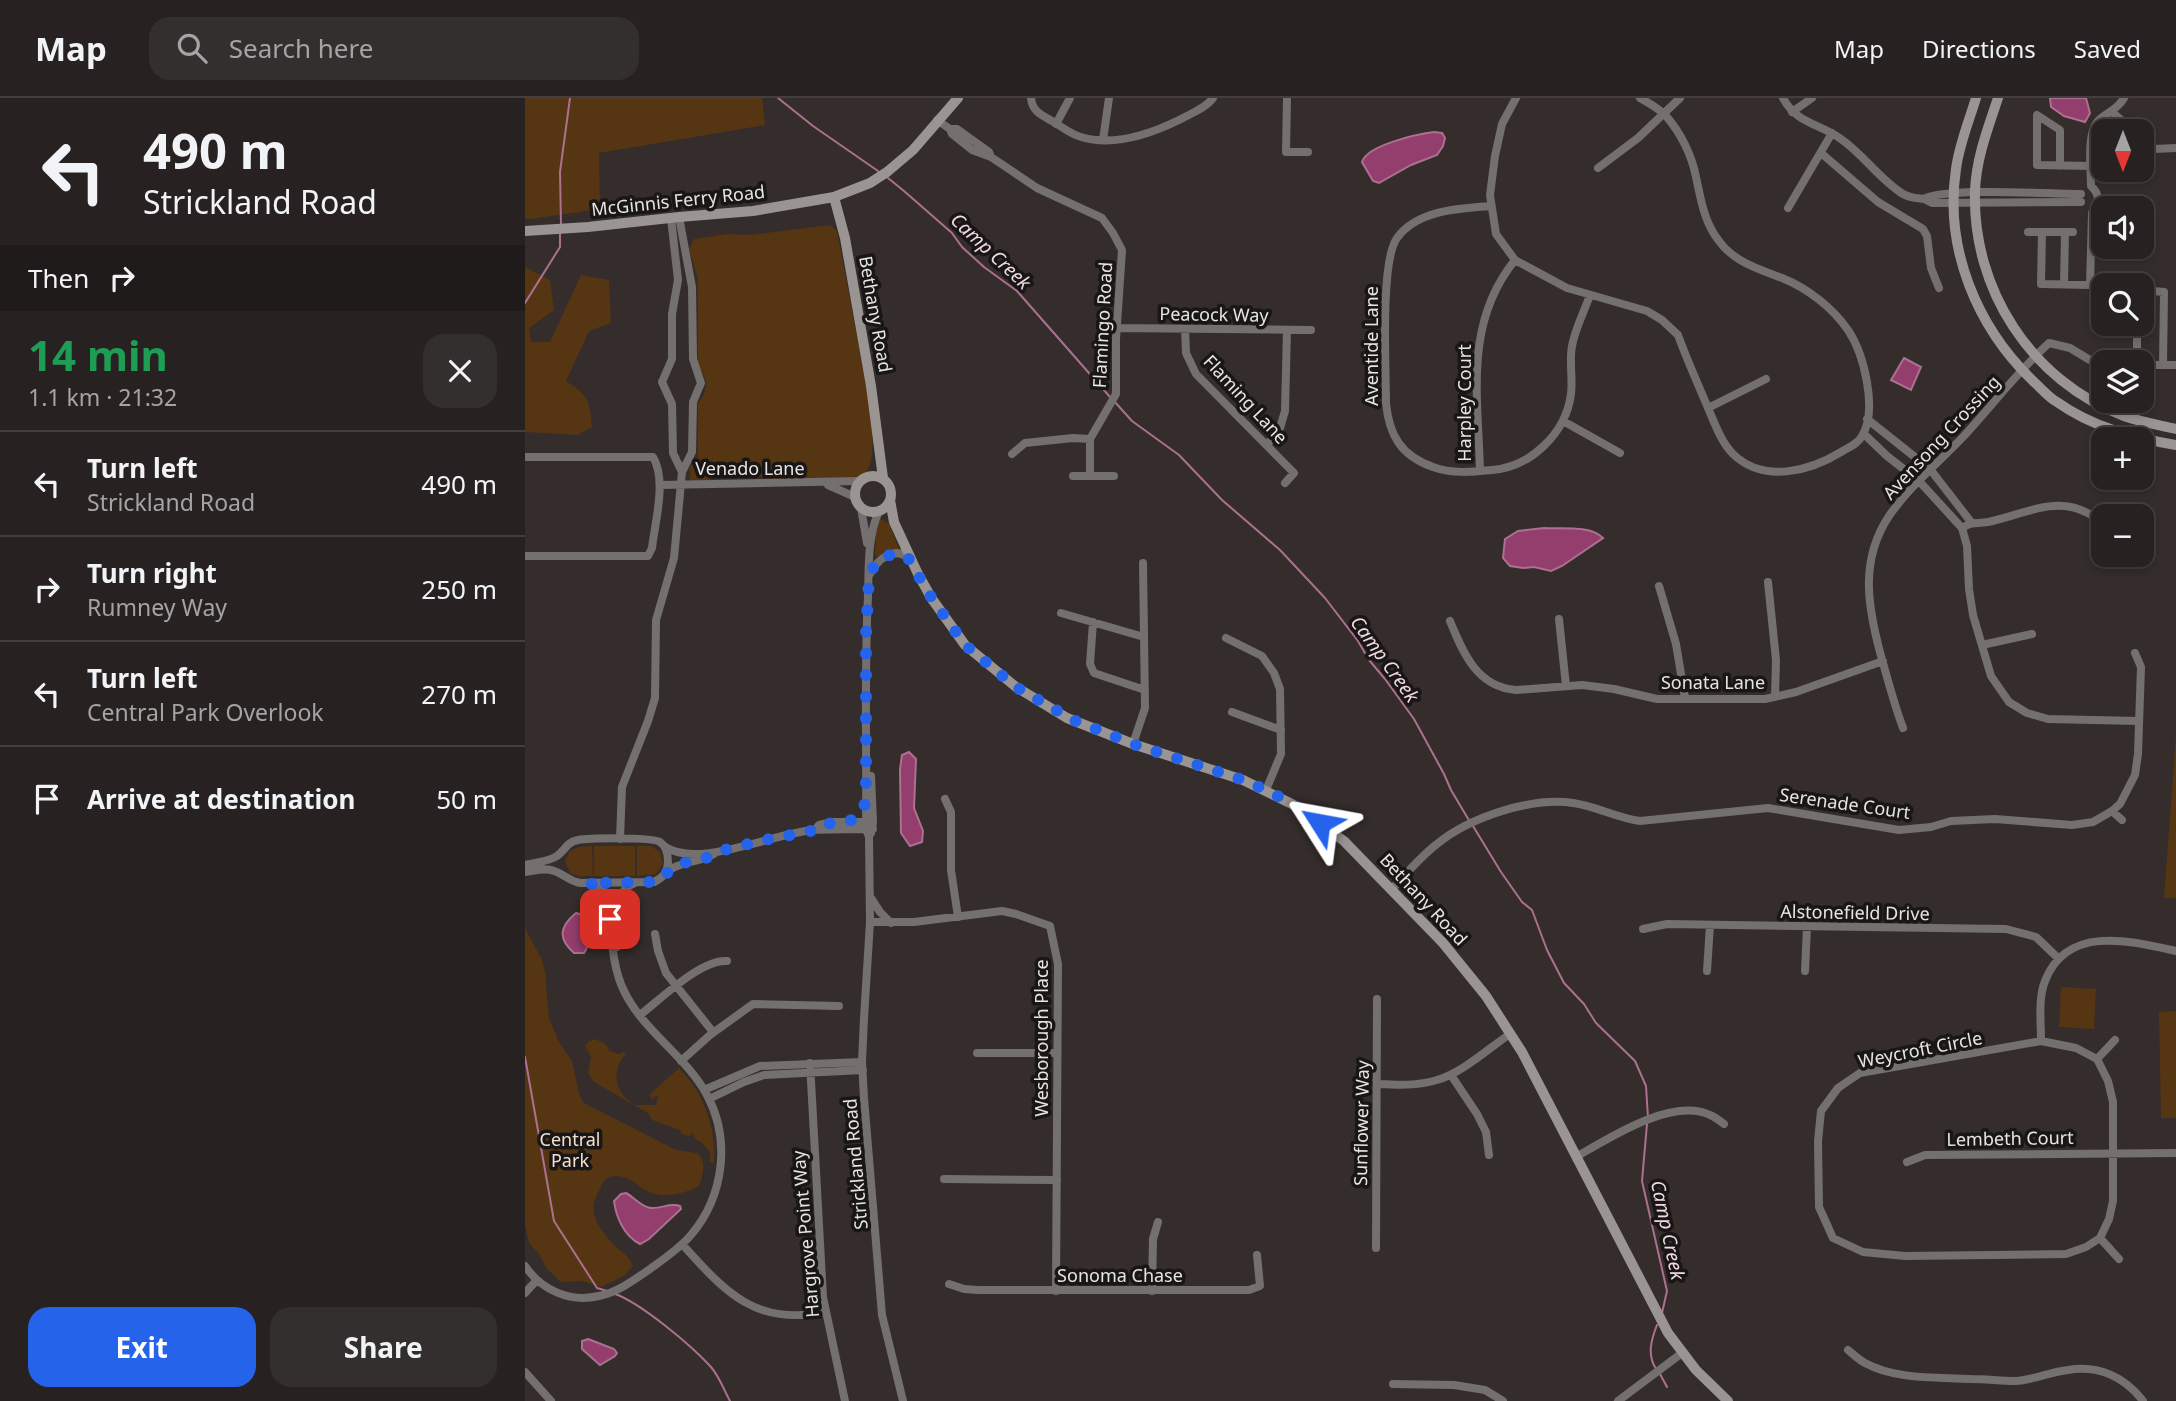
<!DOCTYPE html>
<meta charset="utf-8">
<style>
:root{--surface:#272221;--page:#332f2e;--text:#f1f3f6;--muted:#a4a4a5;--line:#433f3f;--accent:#2563eb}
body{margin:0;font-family:"Noto Sans",sans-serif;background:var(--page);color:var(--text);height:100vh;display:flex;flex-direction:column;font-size:26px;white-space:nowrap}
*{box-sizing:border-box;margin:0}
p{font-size:23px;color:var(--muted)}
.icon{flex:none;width:38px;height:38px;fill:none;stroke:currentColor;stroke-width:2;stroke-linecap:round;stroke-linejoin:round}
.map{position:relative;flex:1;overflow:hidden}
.side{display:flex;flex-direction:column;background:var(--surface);width:525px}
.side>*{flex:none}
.top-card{background:#272221;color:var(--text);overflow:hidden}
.needle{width:46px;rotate:180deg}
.buttons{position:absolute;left:1566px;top:21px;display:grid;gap:14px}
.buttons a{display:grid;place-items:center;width:63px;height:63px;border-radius:14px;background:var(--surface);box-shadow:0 4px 10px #0003,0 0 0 2px var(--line);font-size:35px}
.pin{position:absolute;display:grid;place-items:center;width:60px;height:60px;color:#fff;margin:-30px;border-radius:14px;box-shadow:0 4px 10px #0006}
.me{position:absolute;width:77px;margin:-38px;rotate:304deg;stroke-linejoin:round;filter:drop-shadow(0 0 5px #0008)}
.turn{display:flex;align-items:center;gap:24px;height:147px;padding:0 28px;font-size:32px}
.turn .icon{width:91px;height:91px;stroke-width:2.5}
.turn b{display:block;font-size:49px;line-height:60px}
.then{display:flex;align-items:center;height:66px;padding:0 28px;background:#0003;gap:14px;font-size:26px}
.round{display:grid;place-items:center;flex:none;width:74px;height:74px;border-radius:21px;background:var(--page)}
.summary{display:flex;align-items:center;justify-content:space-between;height:119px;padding:0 28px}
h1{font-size:42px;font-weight:700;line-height:52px;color:#1e9e55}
.button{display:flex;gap:14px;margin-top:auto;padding:14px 28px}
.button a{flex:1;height:80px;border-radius:21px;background:var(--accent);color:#fff;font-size:28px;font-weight:700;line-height:80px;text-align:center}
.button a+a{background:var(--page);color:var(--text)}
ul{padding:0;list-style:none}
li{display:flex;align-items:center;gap:21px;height:105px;padding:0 28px;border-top:2px solid var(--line)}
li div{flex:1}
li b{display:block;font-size:26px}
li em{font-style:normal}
header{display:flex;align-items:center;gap:42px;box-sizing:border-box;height:98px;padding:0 35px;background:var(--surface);border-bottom:2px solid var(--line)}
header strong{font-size:33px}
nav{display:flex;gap:38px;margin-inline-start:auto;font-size:24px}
.search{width:490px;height:63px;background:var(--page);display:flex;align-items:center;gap:18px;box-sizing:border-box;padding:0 24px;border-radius:21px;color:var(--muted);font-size:26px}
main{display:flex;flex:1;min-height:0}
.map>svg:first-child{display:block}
.green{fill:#563512}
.water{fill:#933e6d;stroke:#ac7090;stroke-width:2}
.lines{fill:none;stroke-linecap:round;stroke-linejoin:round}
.stream{stroke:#ac7090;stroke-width:2}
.street{stroke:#74706f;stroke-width:8}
.secondary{stroke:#9a9592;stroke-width:10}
.route{stroke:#2563eb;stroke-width:12;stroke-dasharray:0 21.6}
.labels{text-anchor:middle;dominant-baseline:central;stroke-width:7;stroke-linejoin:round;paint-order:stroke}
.street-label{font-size:18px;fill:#e8e4e3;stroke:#191616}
.park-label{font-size:18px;fill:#f3dfce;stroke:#191616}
.water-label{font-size:19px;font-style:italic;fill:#f1d8e3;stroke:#191616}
</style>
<header>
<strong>Map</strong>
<div class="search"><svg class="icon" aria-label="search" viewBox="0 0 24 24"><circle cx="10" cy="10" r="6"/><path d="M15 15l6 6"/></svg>Search here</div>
<nav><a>Map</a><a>Directions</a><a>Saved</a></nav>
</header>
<main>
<section class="side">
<div class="top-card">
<div class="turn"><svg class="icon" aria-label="left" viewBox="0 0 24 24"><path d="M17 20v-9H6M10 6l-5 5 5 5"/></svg><div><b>490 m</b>Strickland Road</div></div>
<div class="then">Then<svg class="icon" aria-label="right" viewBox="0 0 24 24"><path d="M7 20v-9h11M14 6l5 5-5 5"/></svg></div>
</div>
<div class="summary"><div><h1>14 min</h1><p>1.1 km · 21:32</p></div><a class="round"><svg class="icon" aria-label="close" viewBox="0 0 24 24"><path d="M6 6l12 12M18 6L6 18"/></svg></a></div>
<ul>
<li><svg class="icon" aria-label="left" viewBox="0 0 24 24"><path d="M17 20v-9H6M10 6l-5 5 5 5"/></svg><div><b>Turn left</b><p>Strickland Road</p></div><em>490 m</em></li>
<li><svg class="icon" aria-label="right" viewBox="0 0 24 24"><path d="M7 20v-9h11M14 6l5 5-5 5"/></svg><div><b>Turn right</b><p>Rumney Way</p></div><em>250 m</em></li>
<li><svg class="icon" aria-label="left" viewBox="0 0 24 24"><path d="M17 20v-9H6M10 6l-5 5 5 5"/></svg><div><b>Turn left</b><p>Central Park Overlook</p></div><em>270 m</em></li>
<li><svg class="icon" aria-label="arrive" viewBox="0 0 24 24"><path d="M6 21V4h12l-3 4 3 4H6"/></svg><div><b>Arrive at destination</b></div><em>50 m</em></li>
</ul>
<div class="button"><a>Exit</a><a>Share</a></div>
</section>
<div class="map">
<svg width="1651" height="1303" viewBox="0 0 1651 1303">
<rect width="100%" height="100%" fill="#342d2c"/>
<path class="green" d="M0,0H237L240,27L74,55L75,111L5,121L0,120Z
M305,127L312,133L344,303C346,319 353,365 339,376C327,386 260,382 242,383L238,379L189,380L181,383L165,382V369L173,359V305C184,292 183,281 173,268V181L164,151L169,141L203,136L226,137Z
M0,169L25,182L29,212L4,230L6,244H25L56,177L84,182L86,225L64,233L41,283C64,298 65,303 67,329L53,337L0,334Z
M354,420L364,426L374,451H365L352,459L350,456L351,429Z
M1651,638V800H1639Z
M67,748L68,778H53L45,775L40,764L44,754L53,749Z
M110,748V778H69V748Z
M112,748H126L135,754L138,766L131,776L112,778Z
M0,830L17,862L20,874L24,920L34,944L47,963L54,996L59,1005L151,1052L172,1055C182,1063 178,1077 174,1088C162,1095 141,1100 127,1095C113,1090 100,1072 83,1080C76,1083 77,1088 74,1093C62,1112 72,1128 87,1145C95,1153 104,1157 108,1168L99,1178L76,1189L57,1183L36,1184L22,1171L14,1156L4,1145L0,1127Z
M1536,889L1571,891L1569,931L1534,929Z
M1651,913V1020H1636L1634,914Z
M70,941L79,945L85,953L94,956L98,954L101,956C85,973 90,996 110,1007H131L133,999L130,998L127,1002L125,996L154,970C179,996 191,1028 189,1065L185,1064V1054L176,1044L170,1041L167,1034L165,1038L158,1037L155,1032L127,1022L123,1015L69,984L63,975L66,959L60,948L64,943Z"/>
<path class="water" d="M1525,0H1561L1565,15L1560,24L1539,18L1526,9Z
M909,34L917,35L920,40L918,48L912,57L886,67L854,85L848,83L837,64C842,47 893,36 909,34Z
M1379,260L1396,269L1386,292L1366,282Z
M1019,430C1037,431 1065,427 1078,440L1037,468L1026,473L1009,469L998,470L985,468L978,460L980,441L993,433Z
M384,654L391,661L389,710L398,733L397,744L385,748L376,735L375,671L377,657Z
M51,815L58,817C64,829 67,843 59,855H49C33,841 34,829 51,815Z
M101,1095C109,1099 116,1109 126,1110C137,1111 145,1104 155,1108L156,1111L124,1141L115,1146C99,1138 91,1119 89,1103L96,1096Z
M63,1241L89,1251L92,1255L90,1258L75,1267L57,1251V1243Z"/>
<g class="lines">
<path class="stream" d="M253,0L288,28L353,73
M363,80L379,93L427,135L437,149L459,169L492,193L585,299
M36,127L35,74L45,0
M0,205L35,149V136
M589,303L607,323L654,357L697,402L755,452L800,500L833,543L844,562L860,581L889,621L919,676L926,692L945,724
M948,728L976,774L997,804L1007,812L1022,852L1039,885L1059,906L1071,925L1110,963L1121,988L1123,1020
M0,959L29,1123L72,1190L82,1193
M1122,1026L1117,1083L1142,1193L1137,1215
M90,1196C116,1205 167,1248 186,1269C194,1278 199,1292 205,1303
M1131,1271C1122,1257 1126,1242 1132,1227
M1135,1276L1142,1289"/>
<path class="street" d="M506,0C507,13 516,17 527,23C536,28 545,36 556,39C589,49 626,36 656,21C667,15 681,10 688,0
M762,0L761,54H783
M991,0L977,26L970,58L965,97L971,136L990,162L1042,190L1122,213L1137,222L1153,237C1162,262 1173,286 1183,310C1190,326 1196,344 1208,356C1239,386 1285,373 1316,354C1324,349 1333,346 1337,338C1353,312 1339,256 1323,232C1307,209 1282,190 1257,180C1234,171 1209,164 1194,143C1179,124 1176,102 1171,79C1167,58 1156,35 1141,18C1135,11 1124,5 1115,0
M1258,0C1272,26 1294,25 1316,41C1339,57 1354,81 1378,96C1385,100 1391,100 1399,101
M1267,14L1287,0
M1587,14L1609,33
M412,22L425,31L427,36L447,52L466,59L512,90L577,120L588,135L597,152L591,241V296L565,341V378
M531,26L545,0
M425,31H432L464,54L466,59
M1617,40L1629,51L1651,50
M578,42L584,0
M1296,55L1353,104L1398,131L1402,138L1406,170L1414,190
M1535,68V32L1512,17V67L1566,68
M1073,70L1113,40L1155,0
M1556,104L1407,105L1399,101C1420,89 1526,96 1556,96
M966,108C936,110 892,112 872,140C855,164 861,271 861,305C864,337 876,358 908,369C927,376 947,374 967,372C1006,369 1041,335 1046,296C1048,280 1044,264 1047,248C1050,231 1059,214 1065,197
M1263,110L1307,35
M146,120L153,182L147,216V261L137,284L147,306L148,355L157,374
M1503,134H1548
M1517,134L1516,186L1565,187
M1539,186L1540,134
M1578,192L1565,187L1567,115C1575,106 1575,96 1566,88C1566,72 1561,33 1574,22C1583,14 1593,11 1599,0
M1617,192L1639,194L1638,267
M592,230L786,232
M660,231L661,255L671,276L769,375L760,385
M1612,264V226
M1617,267H1651
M1183,310L1241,281
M1342,321L1405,371L1446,424
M1038,323L1095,355
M1339,336L1362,358L1394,383L1437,430L1442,448L1444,491L1448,517L1466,578L1484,604L1502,615L1523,621L1614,623
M742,347L755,330L760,313L762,232
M487,356L500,345L548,340L565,341
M0,359H128C142,382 130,424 127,450L123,458H0
M955,373C953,297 939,225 990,162
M548,378H589
M135,387L334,383
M303,387L330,399
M336,410L342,445
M354,413C342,439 344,470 343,498C339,576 342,654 341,731L344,739L345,824L339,920L337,964L339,1000L357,1217L378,1303
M1437,430C1448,423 1451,426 1463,424C1506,415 1537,392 1578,425
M345,476C353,460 372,446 386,463
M1243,484L1251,562L1250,599
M1134,488L1151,546L1160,600
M536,515L619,539
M1034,521L1041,588
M925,523C938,555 952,589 991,592L1057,587L1089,591L1132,601H1240L1271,594L1358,563
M568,524L565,566L569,575L620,592
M701,540L737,558L749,575L755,591L756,656L741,692
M1457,547L1507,536
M707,614L756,632
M1378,630C1369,606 1363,582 1356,558C1343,510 1334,463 1364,418C1384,389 1412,366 1437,340C1466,309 1492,274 1524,245L1545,250L1578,270
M608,646L620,610L618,465
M346,678L348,724L346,735
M420,701L426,714V772L433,819
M1587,713L1597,722
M290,732L294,727L308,724H344
M95,741L97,689L123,623L130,600L131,522L149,460L157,374L167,354L168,304L176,285L168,261L167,189L154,119
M139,748C172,772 249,735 288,732C307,731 328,731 348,731
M0,767C10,764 23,764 32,758C40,752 42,744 53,742C64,740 127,739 135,744C141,748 143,756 143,764C143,774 138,780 129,784L55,785C44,783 39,776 29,773C20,769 9,773 0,774
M141,774C156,763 173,765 189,756
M867,791C882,775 895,759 912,746C945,719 1006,699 1048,705C1071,708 1091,720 1115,723L1243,710L1374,732L1406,729L1426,723L1470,721L1547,727L1568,724L1587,713L1595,706L1610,677L1613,656L1616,569L1610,555
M346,800L355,814L366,825
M345,824H389L477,813L491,816L525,828L533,866L531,1193
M1118,831L1142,826L1481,831L1511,839L1534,861
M130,836L133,853L141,875L188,934
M92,849L95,798L102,789L110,785
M1182,873L1185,827
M1280,873L1282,829
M115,917C136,901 176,861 202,863
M1516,943L1551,950L1572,961L1583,983L1588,1004V1103L1584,1121L1575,1140L1561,1149L1541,1156L1380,1158L1338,1154L1308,1140L1294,1109L1293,1043L1296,1013L1313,990L1335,975Z
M1516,943C1516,923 1513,901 1520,883C1542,826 1606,843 1651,853
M452,955H532
M1572,961L1590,942
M156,963L185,937L228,906L314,908
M285,965L298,1199L320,1303
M926,977L952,1016L961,1034L964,1057
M853,986C872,987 893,988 912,982C937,975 964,950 985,936
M179,992L235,968L337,964
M184,1001L219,984L239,977L338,972
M1051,1059C1084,1040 1147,999 1185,1017C1190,1019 1195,1023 1199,1026
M1382,1064L1400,1057L1651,1055
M419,1081L532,1082
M1575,1140L1594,1161
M157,1146C201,1195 230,1228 301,1214
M851,1150L852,901
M0,1168C16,1192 45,1205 74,1198C93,1194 109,1182 125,1171C139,1161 155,1150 166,1137C199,1098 206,1042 182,997C161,958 118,933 99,893C89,873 87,847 85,825C85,816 85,807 84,799L77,791L63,785
M424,1186L439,1191L453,1192H724L735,1188L732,1157
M627,1193L628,1141L633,1124
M0,1195L12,1182
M1323,1252C1328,1256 1334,1262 1340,1265C1371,1282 1412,1279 1446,1281C1461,1281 1476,1283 1490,1283C1508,1282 1525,1274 1543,1272C1574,1267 1600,1279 1618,1303
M0,1274L26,1303
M868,1286L929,1287L960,1292L978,1303
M1093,1303L1157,1255"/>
<path class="secondary" d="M1451,0C1444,23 1434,47 1431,71C1419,151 1452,229 1508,283C1516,290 1523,299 1532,304C1567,329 1609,340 1651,347
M1473,0C1463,30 1451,61 1450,93C1447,191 1506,283 1599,318C1616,324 1634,327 1651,331
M309,99L320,140L346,288L358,380
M0,133L63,129L154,119L228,113L309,99L345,85L362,74L388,52L433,0
M330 396a18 18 0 1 1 36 0a18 18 0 1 1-36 0Z
M365,402L369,424L393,476L407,501L440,547L491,589L542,620L608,646L718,682L769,707L819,743L918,845L961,898L997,954L1143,1235L1171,1272L1203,1303"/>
</g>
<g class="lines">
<path class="route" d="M85,821C85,802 83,790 63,785L129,784L135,782L148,769L157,765L178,762L191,754L240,742L290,732L294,727C316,723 334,729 341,702V537L344,479L348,470L357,459L370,456L382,458L406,499L440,547L491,589L548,622L608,646L718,682L741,692L769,707L795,725"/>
</g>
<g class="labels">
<g class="street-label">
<text transform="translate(153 102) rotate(-6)">McGinnis Ferry Road</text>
<text transform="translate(351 216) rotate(80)">Bethany Road</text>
<text transform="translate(689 216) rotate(1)">Peacock Way</text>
<text transform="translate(577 227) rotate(-87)">Flamingo Road</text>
<text transform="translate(846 248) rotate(-90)">Aventide Lane</text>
<text transform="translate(721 301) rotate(47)">Flaming Lane</text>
<text transform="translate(939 305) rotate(-90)">Harpley Court</text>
<text transform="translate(1416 339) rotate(-47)">Avensong Crossing</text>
<text x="225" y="370">Venado Lane</text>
<text x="1188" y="584">Sonata Lane</text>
<text transform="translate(1320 705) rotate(8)">Serenade Court</text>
<text transform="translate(899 801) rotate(47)">Bethany Road</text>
<text transform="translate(1330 814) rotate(1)">Alstonefield Drive</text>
<text transform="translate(516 940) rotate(-90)">Wesborough Place</text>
<text transform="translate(1395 951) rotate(-11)">Weycroft Circle</text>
<text transform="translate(836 1025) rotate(-89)">Sunflower Way</text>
<text transform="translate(1485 1040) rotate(-1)">Lembeth Court</text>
<text transform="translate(330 1066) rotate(-95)">Strickland Road</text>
<text transform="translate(280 1136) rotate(-95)">Hargrove Point Way</text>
<text x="595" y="1177">Sonoma Chase</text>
</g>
<g class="park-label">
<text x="45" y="1041">Central<tspan x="45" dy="21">Park</tspan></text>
</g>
<g class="water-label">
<text transform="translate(466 153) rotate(43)">Camp Creek</text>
<text transform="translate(860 561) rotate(54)">Camp Creek</text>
<text transform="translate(1143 1132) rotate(78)">Camp Creek</text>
</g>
</g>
</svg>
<div class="buttons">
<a><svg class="needle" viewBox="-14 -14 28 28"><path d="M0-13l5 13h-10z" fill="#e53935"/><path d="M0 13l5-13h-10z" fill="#a4a4a5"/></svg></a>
<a><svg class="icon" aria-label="sound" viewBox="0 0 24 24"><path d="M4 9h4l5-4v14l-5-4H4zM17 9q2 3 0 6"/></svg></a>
<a><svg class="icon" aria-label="search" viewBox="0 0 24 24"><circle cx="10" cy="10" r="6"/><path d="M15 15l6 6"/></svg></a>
<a><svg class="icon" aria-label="layers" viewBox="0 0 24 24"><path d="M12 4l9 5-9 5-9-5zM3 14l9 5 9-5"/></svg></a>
<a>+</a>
<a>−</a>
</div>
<div class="pin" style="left:85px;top:821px;background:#d93025"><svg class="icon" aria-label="arrive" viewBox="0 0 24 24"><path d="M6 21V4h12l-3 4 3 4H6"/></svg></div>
<svg class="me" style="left:795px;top:725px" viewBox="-20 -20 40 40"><path d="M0-17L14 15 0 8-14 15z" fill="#2563eb" stroke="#fff" stroke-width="4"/></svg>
</div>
</main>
